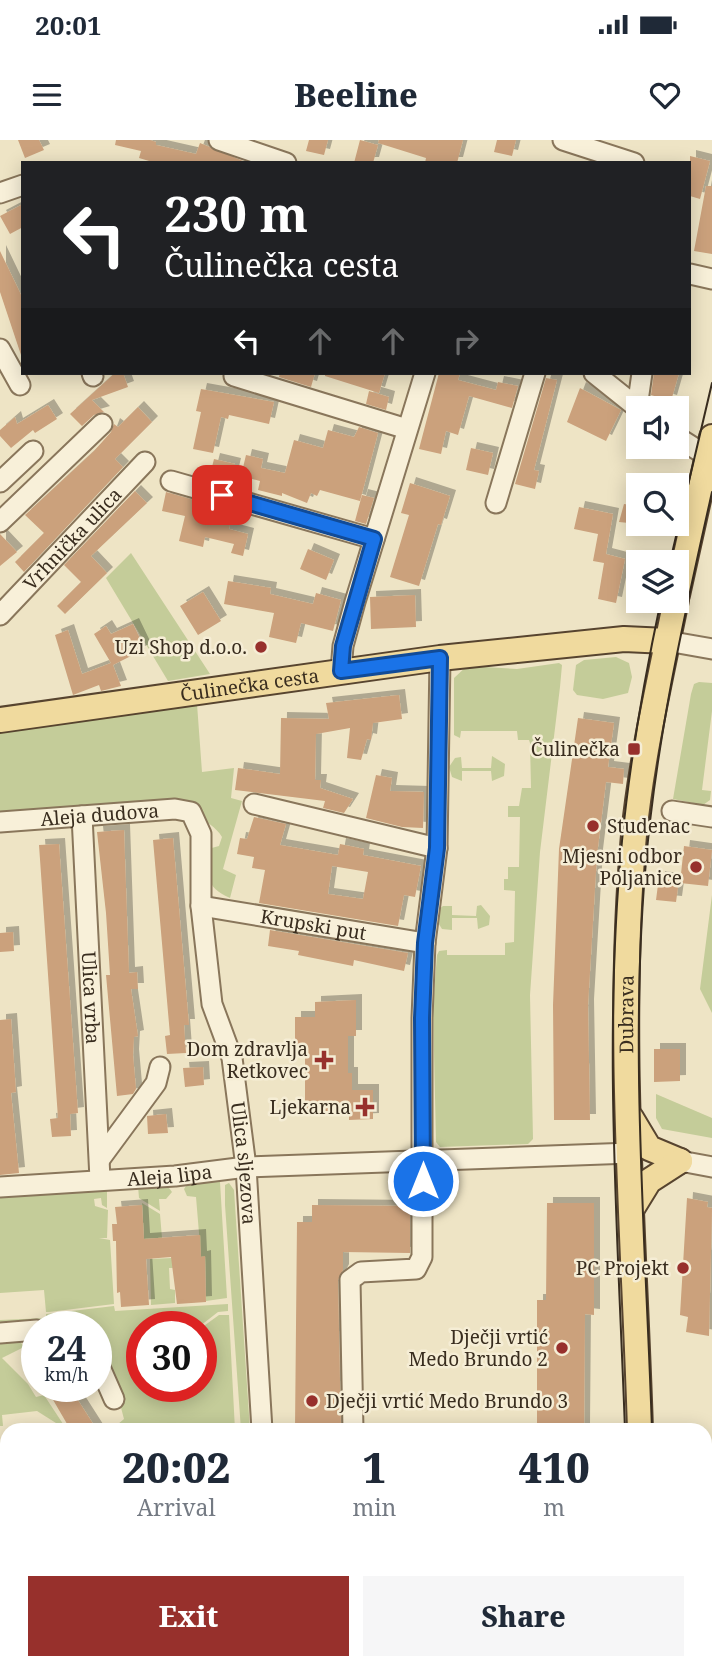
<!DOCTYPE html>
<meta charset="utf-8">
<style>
:root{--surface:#fff;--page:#f6f6f7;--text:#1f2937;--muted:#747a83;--accent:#97302c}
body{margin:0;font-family:"Noto Serif",serif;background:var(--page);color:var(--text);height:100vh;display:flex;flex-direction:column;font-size:26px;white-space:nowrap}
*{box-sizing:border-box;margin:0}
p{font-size:23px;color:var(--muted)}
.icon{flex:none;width:38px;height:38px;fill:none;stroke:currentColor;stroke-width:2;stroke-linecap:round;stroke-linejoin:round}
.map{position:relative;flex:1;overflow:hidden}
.sheet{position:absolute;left:0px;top:1283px;width:712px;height:247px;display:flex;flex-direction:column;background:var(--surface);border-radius:21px 21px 0 0;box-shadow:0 4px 18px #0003}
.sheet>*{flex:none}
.hud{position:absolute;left:21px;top:21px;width:670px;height:214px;border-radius:0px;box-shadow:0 4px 18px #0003;background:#202124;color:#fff;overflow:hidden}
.tools{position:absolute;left:626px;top:256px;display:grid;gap:14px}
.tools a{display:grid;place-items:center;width:63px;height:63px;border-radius:0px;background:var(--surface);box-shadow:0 4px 18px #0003;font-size:35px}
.speed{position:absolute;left:21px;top:1171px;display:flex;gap:14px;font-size:35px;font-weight:700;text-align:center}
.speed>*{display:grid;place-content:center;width:91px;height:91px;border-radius:50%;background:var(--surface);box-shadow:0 4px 18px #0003;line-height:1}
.speed small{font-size:18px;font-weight:400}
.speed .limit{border:10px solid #d22;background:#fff;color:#111}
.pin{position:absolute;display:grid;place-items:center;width:60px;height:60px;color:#fff;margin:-30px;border-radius:14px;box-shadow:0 4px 10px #0006}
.me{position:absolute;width:77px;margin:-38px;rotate:0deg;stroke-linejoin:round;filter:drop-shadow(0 0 5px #0008)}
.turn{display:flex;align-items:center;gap:24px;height:147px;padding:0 28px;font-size:32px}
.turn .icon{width:91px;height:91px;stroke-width:2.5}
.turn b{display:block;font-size:49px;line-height:60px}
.lanes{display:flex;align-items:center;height:66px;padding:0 28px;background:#0003;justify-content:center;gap:35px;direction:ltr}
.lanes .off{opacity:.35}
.eta{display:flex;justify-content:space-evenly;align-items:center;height:119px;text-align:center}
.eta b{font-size:42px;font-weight:800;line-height:49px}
.button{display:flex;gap:14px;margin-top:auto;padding:14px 28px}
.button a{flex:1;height:80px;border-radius:0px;background:var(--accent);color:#fff;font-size:28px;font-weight:800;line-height:80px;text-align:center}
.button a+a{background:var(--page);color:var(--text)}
.status{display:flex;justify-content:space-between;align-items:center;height:49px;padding:0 35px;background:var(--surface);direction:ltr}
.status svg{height:19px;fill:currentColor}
header{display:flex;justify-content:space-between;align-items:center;height:91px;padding:0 28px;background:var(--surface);font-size:32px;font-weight:800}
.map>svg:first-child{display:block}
.green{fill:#c4cc99}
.building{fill:#cba17c;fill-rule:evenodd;filter:url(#shadow)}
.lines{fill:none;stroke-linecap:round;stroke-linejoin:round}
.minor-casing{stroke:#89765b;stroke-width:23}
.major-casing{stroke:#57442f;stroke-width:28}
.minor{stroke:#f8f0d9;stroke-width:19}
.major{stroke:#f0da9e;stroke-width:24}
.tram{stroke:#392d1f;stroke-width:2}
.route-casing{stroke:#114b97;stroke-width:18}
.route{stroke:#1a73e8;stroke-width:12}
.poi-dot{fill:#97302c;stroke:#f5edd5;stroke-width:2.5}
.labels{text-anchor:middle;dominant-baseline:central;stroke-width:5;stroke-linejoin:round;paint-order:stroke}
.street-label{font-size:19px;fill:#392d1f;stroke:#f5edd5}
.poi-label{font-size:19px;fill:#392d1f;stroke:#f5edd5;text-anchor:end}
</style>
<div class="status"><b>20:01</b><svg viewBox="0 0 49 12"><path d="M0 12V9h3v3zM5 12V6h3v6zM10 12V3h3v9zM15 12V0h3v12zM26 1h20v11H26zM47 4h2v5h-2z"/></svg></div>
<header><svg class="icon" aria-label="menu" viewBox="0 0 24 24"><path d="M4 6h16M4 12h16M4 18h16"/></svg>Beeline<svg class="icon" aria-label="heart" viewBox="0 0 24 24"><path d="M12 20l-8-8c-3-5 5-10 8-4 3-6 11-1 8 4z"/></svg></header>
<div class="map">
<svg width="712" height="1528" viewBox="0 0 712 1528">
<defs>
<filter id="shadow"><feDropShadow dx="6" dy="-6" stdDeviation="0" flood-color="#0004"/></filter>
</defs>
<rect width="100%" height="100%" fill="#eee4c5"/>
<path class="green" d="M131,413L210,534L168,541L106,438Z
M616,517L629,523L632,537L628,553L603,559L577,555L573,550L576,525L584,520Z
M559,523L562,525L560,547L540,712L530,855L533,999L528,1004L440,1007L436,1002L433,866L437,815L439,811L447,810V815H505V803L514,802L515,751L504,750V739H508V727H519L520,677H508V666H519L522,648H531L530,603L529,600H518L517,591H461L460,598L454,595V538L467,526L517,529Z
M699,542L712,543V571L702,650L711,651L710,660L703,665L673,659L691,554L694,544Z
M197,564L202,632L234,628L231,658L242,661L223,729L236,735L230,758C203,746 210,736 208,709L219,706L222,697C216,686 205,684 199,671L0,675V593Z
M492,616L505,624L504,636L492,641L491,631H462V641L452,637L449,627L455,618L461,617L462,628H491Z
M712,755V873L700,849Z
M481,765L490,776L489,785L478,789L477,778H452V790L442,789L437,781L438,770L443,766H452V775L476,776L477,766Z
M656,954L712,978V998L662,989L656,978Z
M220,1042L227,1158L206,1161L205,1117H201L196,1057L187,1056L184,1049L188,1043Z
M229,1043L234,1050L250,1290H241L225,1065V1045Z
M166,1044L172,1052L166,1059H159L160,1071L139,1058L138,1046Z
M107,1047V1068L102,1065L101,1058L94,1059L95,1066L108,1070L107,1098H99L110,1100L114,1164L49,1172H46L44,1150L0,1153V1055Z
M142,1063L160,1074L162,1098L144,1099Z
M172,1118L173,1128H169L170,1149L175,1150V1163L151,1165L150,1119Z
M228,1164V1171L218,1172L200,1186H142V1246H201V1188L219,1175H229L235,1290H111L124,1279L102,1196H96V1186L68,1181L0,1189V1180L46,1178V1174L114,1166L115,1171Z
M0,1198L19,1200L24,1207L2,1218L28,1244L36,1257L44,1255L67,1290L37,1271L2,1275L3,1286H0Z"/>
<path class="building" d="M18,0H39L44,10L25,18Z
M116,0H150L156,2V5L196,14L200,3L248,23H156L139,18L141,11L115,5Z
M309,0H328L324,15L306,11Z
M360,0L378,5L373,23H354Z
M379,0H463L457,23H425L426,18L378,3Z
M497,0H516L512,16L494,12Z
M690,16L710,21L700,59L690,56Z
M706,46H712V114L694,111Z
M23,64V87L10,94L0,76Z
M0,111L23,159V221L0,152Z
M115,233H123L128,247L92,260L104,272L94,275L82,286L70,274Z
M280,233H315L311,247L279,237Z
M325,233H385L379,253L325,236Z
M439,233H460L458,240L496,250L498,242L518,246L512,268L469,256L458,295L446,291L441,314L419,309Z
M654,233H679L671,261L651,255Z
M546,238L557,240L534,330L539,331L535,349L515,344Z
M580,248L621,270L606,301L567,282Z
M201,249L274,262L269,284L229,275L228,279L221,277L213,313L193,309L201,272L196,271Z
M369,251L389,257L386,270L366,264Z
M48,265L57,279L35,293L33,290L11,308L0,296V290L15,277L17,284Z
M138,267L152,282L115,319L123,327L24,432L15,422L44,393L25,375L94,311L111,292L114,284L118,287Z
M359,287L378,293L360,361L320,350L317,356L311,353L307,363L282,353V356L258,350L260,341L241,336L246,315L263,319L261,328L285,333L294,300L323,308L328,290L354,297Z
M471,308L493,313L488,335L466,330Z
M214,319L235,324L230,345L209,339Z
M410,343L450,356L441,385L438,384L419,446L390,437L409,375L401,373Z
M135,351L147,363L91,416L107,433L65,474L57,466L81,442L64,425Z
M166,352L233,371L229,389L248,394L243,416L231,413L234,404L205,397L203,407L179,401L185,376L162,371Z
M362,355L374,358L366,384L355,381Z
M624,364L639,366V384L619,382Z
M579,367L613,374L606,414L625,419L616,463L598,459L604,423L593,421L598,394L574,389Z
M0,394L17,412L0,426Z
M308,409L334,420L326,440L300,429Z
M228,441L271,448L270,454L313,464L316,453L341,460L333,491L301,483L296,503L269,497L274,473L224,464Z
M203,452L221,481L198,495L180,466Z
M415,455L416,487L371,489L370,457Z
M133,484L145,509L113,525L121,546L101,551L99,545L73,555L55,495L68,490L82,534L111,523L94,494L106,486L111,494Z
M399,555L402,579L373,583L371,600L367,599L361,620L347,618L350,588L316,594L315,640H321L320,648L353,659L344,673L323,668L325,661L235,650L238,628L280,634L281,578L329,579L326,563Z
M578,578L614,583L608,627L624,629L623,644L606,642L597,715L588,865L590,980H554L553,865L559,709Z
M376,635L392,638L390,651L424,652L423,688L402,687L366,678Z
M254,677L286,684L280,705L338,715L340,704L364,709L363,715L421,726L415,757L404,755L398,786L259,763L265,730L252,728L254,717L237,714L240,698L247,699ZM332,726L368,732L363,759L328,754Z
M124,690L129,833L137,832L138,849H131L138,896L134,897L133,915L136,949L133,954L117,956L106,835H110L106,773L97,692Z
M173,698L189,885H184L186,913L167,914L165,896L170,895L153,700Z
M59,704L78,973L70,974L71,996L52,997L50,979L58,978L39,705Z
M684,706L712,710L708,746L680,743Z
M659,737L679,740L676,762L656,760Z
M270,790L408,813L404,831L354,820L353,826L298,815L299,811L268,806Z
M13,792L14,811L0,812V793Z
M356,860V896H348V933H352V950H373V979L349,980V974H332V971H305V909H295V877H315V862Z
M11,879L16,952L11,953L19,1033L0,1035V880Z
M654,909H680V941L654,942Z
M203,927L204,945L185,947L183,928Z
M166,974L168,993L148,994L147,976Z
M687,1058L708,1062L707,1067L712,1068L709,1196L686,1192L688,1177L680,1175Z
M547,1063H594V1175L585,1174L584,1290H537V1160H546Z
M142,1065L144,1099L200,1095L201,1117L205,1116L206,1162L177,1164L171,1117L146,1119L149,1165L121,1167L120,1152L117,1153L116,1101H113L112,1084H117L115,1067Z
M312,1065L410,1066V1113L343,1112V1130L338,1140L341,1290H295L297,1082H312Z
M45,1246H93L74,1254L97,1290H81L77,1285L70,1289Z"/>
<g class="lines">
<defs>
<g id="minor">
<path d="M219,0L286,23"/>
<path d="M563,0L634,23"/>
<path d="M0,53L23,45"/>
<path d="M690,134L712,139"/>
<path d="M0,209L20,245"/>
<path d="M92,233L93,236"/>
<path d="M594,233L639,269"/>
<path d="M234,236L407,289"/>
<path d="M637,268L642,233"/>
<path d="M677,297L707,316"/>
<path d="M171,341L374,399"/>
<path d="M0,342L33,311"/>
<path d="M496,363L535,233"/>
<path d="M0,382L102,284"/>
<path id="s1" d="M0,475L145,322"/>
<path d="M667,501L712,509"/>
<path d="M341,531L343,506L355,462L425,233"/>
<path d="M254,664L437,708"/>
<path d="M672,671L712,677"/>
<path id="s2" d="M82,676L100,1039"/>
<path id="s3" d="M0,682L175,669L191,672L201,694V766L212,864L232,918L246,1027L262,1290"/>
<path id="s4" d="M201,766L425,803"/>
<path d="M100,1019L156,943L160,927"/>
<path d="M680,1021L712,1027"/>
<path id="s5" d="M0,1047L175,1036L246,1027L631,1013"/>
<path d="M56,1186H79"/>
<path d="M0,1193L37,1190"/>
<path d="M96,1218L114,1259"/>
<path d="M353,1290L350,1140L361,1132L416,1129L422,1117V878L425,803L437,708L440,518"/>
<path d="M276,1522L277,1528"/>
<path d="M585,1522L621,1528"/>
<path d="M657,1522L686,1528"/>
<path d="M100,1528L140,1522"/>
</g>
<g id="major">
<path d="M677,455L712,297"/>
<path id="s6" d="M0,580L440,518L624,499L667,501"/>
<path d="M631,978L649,1008L680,1021"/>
<path d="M633,1067L649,1041L680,1021"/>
<path id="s7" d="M640,1290C634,1092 616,892 634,695C642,616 660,538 676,460"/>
<path d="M625,1528L626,1522"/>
</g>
</defs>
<use href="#minor" class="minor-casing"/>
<use href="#major" class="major-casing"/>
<use href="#minor" class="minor"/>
<use href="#major" class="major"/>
<path class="tram" d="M670,422L712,243
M625,1290C618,1095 603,896 622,701C630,620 644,540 661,460
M652,1290C646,1108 630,914 645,733C655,604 684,477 712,352
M612,1528L613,1522
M638,1528L639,1522"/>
</g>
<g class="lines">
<defs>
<path id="route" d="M222,355L374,399L343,506L341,531L440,518L437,708L425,803L422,878L423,1041"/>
</defs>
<use href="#route" class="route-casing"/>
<use href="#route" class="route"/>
</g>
<g class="poi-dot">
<circle cx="261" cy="507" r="7"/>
<rect x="627" y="602" width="14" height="14" rx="3.5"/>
<circle cx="593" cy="686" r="7"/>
<circle cx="696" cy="727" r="7"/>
<path d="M320.5 909.5h7v7h7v7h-7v7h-7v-7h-7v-7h7z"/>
<path d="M361.5 956.5h7v7h7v7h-7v7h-7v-7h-7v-7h7z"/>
<circle cx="683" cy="1128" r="7"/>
<circle cx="562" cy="1208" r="7"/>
<circle cx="312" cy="1261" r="7"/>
</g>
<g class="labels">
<g class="street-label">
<text stroke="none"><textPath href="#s1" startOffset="105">Vrhnička ulica</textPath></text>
<text stroke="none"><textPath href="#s6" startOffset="252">Čulinečka cesta</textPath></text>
<text stroke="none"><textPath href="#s3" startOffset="100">Aleja dudova</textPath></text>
<text stroke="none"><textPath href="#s4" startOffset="114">Krupski put</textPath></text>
<text stroke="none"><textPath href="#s2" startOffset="182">Ulica vrba</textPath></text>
<text stroke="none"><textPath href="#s7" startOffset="416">Dubrava</textPath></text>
<text stroke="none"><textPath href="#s3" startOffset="550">Ulica sljezova</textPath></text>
<text stroke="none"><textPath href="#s5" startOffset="170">Aleja lipa</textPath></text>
</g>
<g class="poi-label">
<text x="247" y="507">Uzi Shop d.o.o.</text>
<text x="620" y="609">Čulinečka</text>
<text x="607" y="686" text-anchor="start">Studenac</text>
<text x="682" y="716">Mjesni odbor<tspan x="682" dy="22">Poljanice</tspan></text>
<text x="308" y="909">Dom zdravlja<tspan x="308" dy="22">Retkovec</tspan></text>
<text x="351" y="967">Ljekarna</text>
<text x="669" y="1128">PC Projekt</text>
<text x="548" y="1197">Dječji vrtić<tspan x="548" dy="22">Medo Brundo 2</tspan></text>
<text x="326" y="1261" text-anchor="start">Dječji vrtić Medo Brundo 3</text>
</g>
</g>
</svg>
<div class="tools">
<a><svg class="icon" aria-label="sound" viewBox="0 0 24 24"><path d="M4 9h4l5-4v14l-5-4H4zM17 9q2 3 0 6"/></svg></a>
<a><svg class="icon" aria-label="search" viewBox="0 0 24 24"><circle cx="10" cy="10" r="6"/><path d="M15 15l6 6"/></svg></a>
<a><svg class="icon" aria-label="layers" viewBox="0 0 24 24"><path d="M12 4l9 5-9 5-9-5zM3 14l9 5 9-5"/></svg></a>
</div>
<div class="speed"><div>24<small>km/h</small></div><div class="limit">30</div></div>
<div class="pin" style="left:222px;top:355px;background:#d93025"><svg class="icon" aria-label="arrive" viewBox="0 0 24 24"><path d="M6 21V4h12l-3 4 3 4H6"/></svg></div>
<svg class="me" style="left:423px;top:1041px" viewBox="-20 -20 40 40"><circle r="17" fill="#1a73e8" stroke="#fff" stroke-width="3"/><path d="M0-11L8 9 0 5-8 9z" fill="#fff"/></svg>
<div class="hud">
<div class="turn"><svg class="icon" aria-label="left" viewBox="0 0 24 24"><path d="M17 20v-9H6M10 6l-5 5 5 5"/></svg><div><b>230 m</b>Čulinečka cesta</div></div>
<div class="lanes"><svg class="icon" aria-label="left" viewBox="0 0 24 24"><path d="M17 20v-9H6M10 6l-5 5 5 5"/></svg><svg class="icon off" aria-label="ahead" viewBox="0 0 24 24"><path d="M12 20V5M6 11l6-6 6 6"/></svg><svg class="icon off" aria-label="ahead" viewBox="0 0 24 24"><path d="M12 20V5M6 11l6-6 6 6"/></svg><svg class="icon off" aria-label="right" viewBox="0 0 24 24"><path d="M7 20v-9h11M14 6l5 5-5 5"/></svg></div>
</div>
<section class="sheet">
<div class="eta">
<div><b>20:02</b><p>Arrival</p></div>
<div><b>1</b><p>min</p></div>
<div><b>410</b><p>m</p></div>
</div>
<div class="button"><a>Exit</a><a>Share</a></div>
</section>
</div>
